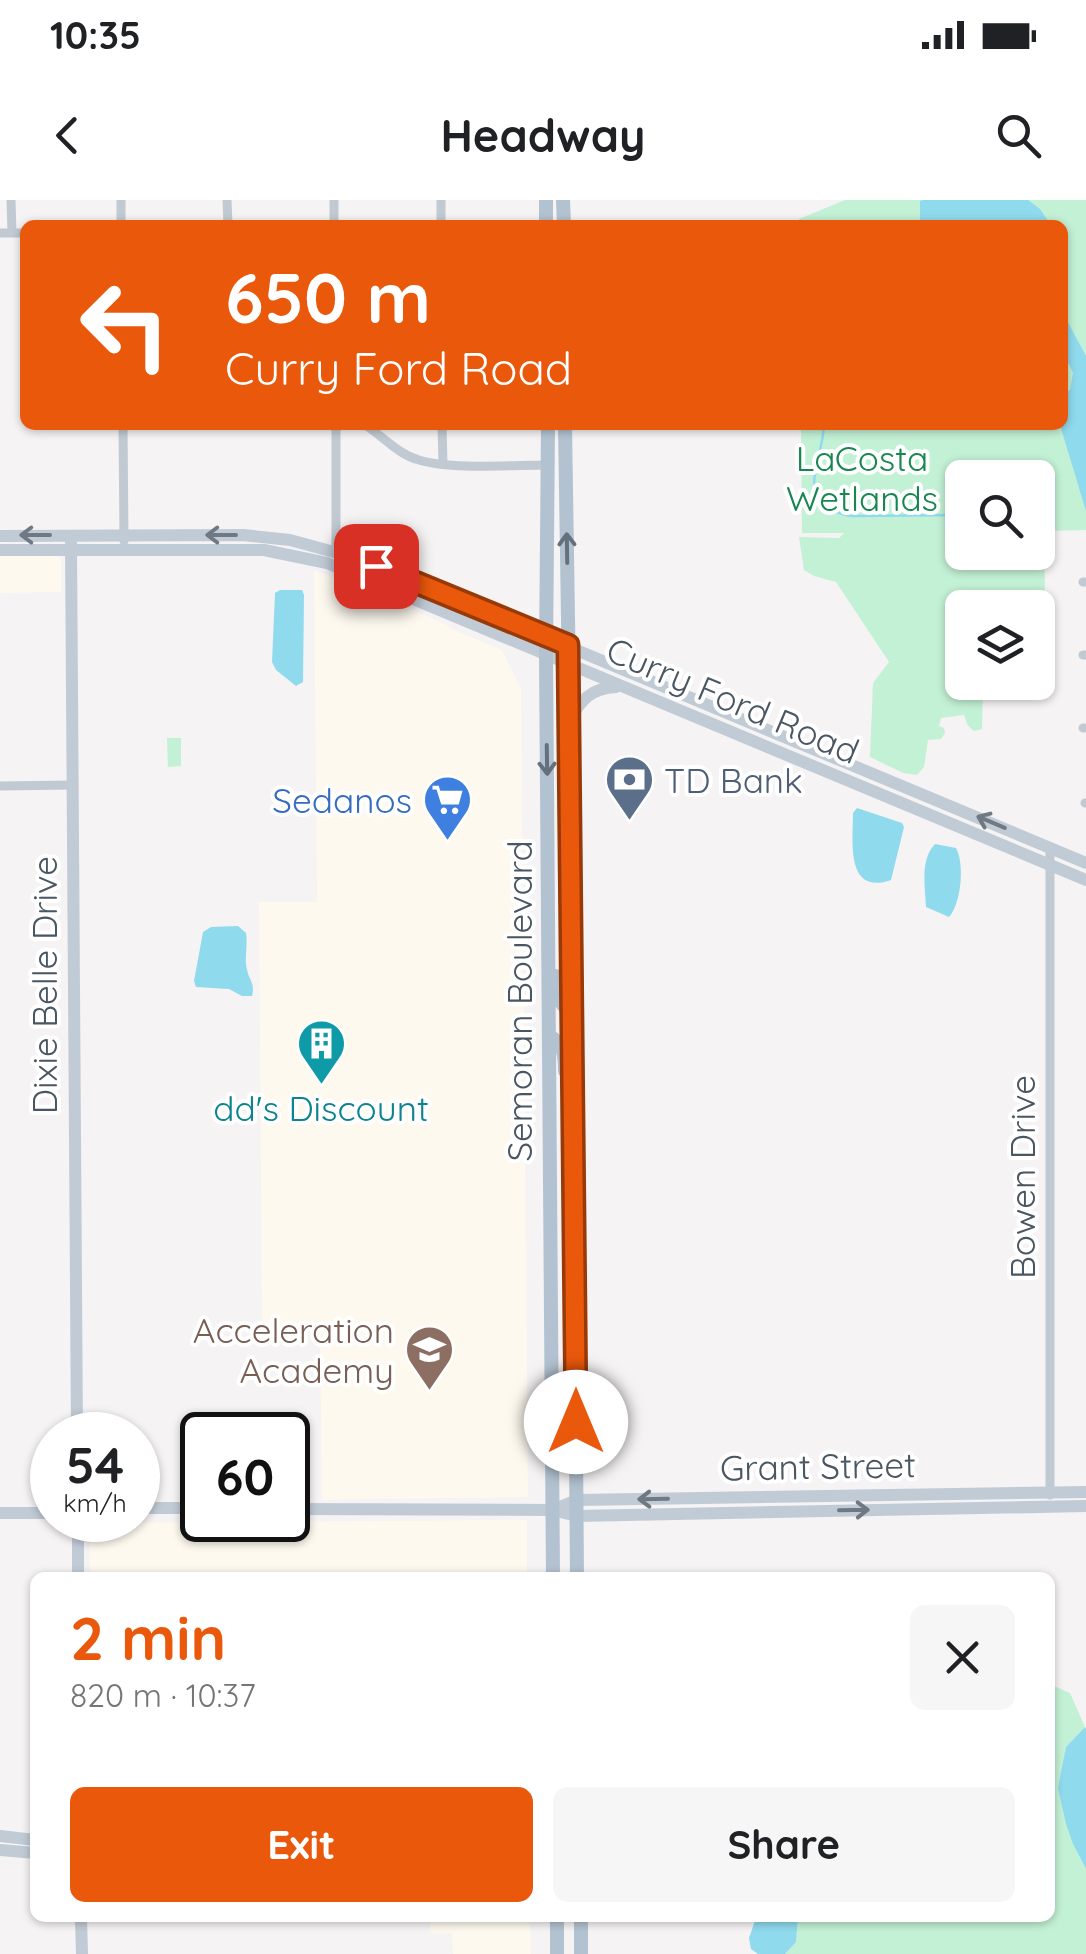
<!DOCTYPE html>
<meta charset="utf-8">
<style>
:root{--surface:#fff;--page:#f6f6f6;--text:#202124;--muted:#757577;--accent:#ea580c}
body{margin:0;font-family:Quicksand,sans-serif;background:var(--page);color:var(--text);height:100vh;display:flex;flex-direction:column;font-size:38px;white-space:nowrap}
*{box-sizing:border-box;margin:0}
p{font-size:32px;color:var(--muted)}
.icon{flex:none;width:55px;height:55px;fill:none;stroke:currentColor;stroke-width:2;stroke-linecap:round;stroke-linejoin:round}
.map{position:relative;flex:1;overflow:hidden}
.drawer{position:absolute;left:30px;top:1372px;width:1025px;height:350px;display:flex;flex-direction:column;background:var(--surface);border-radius:15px;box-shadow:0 2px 8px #0004}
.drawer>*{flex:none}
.top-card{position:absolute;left:20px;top:20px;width:1048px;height:210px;border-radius:15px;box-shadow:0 2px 8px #0004;background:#ea580c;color:#fff;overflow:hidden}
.buttons{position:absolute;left:945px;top:260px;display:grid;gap:20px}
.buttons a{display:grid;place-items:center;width:110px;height:110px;border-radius:15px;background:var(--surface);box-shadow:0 2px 8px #0004;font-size:50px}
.speed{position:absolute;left:30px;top:1212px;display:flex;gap:20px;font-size:50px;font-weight:700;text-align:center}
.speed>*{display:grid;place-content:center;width:130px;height:130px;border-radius:50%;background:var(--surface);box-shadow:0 2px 8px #0004;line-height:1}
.speed small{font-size:25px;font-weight:400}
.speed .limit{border:5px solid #111;border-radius:15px;background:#fff;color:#111}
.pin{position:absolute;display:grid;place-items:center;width:85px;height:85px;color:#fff;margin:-42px;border-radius:20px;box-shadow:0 5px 15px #0006}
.me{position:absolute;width:110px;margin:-55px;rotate:0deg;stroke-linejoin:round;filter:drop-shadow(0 0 8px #0008)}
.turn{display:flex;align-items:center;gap:35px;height:210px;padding:0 40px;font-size:45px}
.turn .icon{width:130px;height:130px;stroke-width:2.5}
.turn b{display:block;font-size:70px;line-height:85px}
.round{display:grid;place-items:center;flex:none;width:105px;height:105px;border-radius:15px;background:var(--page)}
.summary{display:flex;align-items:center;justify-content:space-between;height:170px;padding:0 40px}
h1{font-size:60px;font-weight:800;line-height:75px;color:var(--accent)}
.primary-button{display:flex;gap:20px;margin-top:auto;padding:20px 40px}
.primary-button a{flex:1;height:115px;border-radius:15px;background:var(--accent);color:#fff;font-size:40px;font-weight:800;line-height:115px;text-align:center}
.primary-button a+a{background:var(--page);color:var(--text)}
.status{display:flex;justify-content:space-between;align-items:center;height:70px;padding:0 50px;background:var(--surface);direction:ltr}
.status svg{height:28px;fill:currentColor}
header{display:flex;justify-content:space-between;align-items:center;height:130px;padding:0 40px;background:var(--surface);font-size:45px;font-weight:800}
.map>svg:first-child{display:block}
.commercial{fill:#fdf9ef}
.green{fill:#c3f1d5;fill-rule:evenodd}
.water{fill:#90daee}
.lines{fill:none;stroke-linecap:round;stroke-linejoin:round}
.stream{stroke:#90daee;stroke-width:2.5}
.street{stroke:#c1cad2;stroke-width:9}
.secondary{stroke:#c1cbd6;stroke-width:12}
.primary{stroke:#b3c2d1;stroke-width:14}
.oneway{stroke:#6e7984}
.oneway2{stroke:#64717d}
.route-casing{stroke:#983908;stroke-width:25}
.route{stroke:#ea580c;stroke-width:18}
.labels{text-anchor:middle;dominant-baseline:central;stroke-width:8;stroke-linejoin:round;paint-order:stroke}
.park-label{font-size:35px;fill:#17864f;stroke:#fff}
.street-label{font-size:35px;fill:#4a5661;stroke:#fff}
.service-label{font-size:35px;fill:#4e5e75;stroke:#fff;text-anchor:start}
.shop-label{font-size:35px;fill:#366cbe;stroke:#fff;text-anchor:end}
.culture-label{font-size:35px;fill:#0d838f;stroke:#fff}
.education-label{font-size:35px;fill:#785e54;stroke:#fff;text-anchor:end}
</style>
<div class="status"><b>10:35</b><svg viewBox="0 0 49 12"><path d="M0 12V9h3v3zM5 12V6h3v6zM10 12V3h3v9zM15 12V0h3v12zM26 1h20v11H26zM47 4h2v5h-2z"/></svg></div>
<header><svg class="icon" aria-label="back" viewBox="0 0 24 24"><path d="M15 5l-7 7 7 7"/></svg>Headway<svg class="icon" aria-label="search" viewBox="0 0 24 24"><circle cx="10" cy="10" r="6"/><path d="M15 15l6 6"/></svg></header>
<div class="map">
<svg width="1086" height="1754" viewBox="0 0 1086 1754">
<rect width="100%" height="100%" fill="#f5f3f3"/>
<path class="commercial" d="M0,356H58L61,359V392L0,393Z
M314,370L396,402L449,426V428L502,450L521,489L528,1297L322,1300L320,1125H262L259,702H317Z
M527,1320V1377H90V1323Z
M430,1718H530L531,1754H453L452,1733H430Z"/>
<path class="green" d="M845,0H1086V330L1044,331L1045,394H1010V407L962,408V482L983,483L982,529L974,531L968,526L964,515L941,518L939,526L944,528L945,533L941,539L928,540L924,567L917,575L903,573L870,557L873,483L889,462L836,382L814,376L804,370L799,337L839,338L844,333H802L801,225H1062V25H799V19ZM962,278H1038V352H962Z
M167,538H181V566L168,567Z
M1050,1484L1070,1493L1085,1527L1066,1547L1064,1562L1073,1644L1086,1669V1754H785L796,1742L798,1718H1050Z"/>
<path class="water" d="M923,0H1028L1040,9L1051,25H917L920,20V1Z
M1063,113L1086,156V311L1060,225H1062L1063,194L1070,190L1073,173L1069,164L1063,162Z
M280,390H302L304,395L303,482L296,486L276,470L272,462L275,393Z
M857,608L902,623L904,627L891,680C845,696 853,640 853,613Z
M935,644L956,648C965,664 961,704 949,717L926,707C925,685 920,660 935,644Z
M238,726L246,733C248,745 244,759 247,770C250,782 255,783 252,796H242L229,789L196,787L194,781L203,732L211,727Z
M1085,1527L1086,1529V1669L1073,1644L1066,1624L1058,1588L1066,1547Z
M756,1718H798L796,1742L785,1754H758L751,1749L749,1738Z"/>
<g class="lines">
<path class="stream" d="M824,225C822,266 791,305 851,316L962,315"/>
<path class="street" d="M11,0L12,33
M121,0V25
M227,0L228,25
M334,0V25
M441,0V25
M0,33H25
M123,225L124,341
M365,225C383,236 397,254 419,260C451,270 513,265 548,265
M442,225L443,264
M336,352V225
M1083,382H1086
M1083,455H1086
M1083,528H1086
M0,586L73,585
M1085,603H1086
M1050,1295V648"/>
<path class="secondary" d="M0,336L243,335L290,340L356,358L1086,663
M71,343L77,1235
M0,350H264L327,363L1086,680
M570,522C579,500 592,488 616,487
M138,1308H202
M288,1309L552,1310L577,1316L1086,1306
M552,1310L577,1300L1086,1292
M0,1313H52
M78,1320V1378
M0,1636L35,1640
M0,1650L35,1653
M81,1718L82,1754"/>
<path class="primary" d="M546,0V25
M563,0L564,25
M548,225L546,455L553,1378
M565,225L571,610L577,1378
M556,776C557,788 557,800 566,808L573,809
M549,836C564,843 565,856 565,871
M557,1754V1718
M581,1754V1718"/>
</g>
<defs><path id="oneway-shaft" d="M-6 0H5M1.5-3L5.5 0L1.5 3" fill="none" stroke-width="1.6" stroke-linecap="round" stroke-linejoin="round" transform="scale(2.5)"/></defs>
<g class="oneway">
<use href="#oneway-shaft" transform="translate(35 335) rotate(180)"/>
<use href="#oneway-shaft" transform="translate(221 335) rotate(180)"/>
<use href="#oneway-shaft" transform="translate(991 622) rotate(-157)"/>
<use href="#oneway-shaft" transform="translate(653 1299) rotate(179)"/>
<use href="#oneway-shaft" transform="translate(854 1310) rotate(-1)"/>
</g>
<g class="oneway2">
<use href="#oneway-shaft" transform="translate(567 348) rotate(-91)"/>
<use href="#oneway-shaft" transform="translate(547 560) rotate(89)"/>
</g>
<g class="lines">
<defs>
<path id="route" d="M376,366L568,445L576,1222"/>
</defs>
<use href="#route" class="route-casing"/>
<use href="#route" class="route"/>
</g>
<defs>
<symbol id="bank-pin" viewBox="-11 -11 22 30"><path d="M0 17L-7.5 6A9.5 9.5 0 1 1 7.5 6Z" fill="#5c6f8a" stroke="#fff"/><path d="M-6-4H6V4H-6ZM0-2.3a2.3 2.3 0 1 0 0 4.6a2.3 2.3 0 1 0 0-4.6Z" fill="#fff"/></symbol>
<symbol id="supermarket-pin" viewBox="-11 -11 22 30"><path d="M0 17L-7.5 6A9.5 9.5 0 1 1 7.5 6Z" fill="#3f7fe0" stroke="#fff"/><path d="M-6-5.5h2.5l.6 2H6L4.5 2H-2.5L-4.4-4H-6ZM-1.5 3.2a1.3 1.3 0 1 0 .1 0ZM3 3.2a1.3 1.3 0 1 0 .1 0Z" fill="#fff"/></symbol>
<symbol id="building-pin" viewBox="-11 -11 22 30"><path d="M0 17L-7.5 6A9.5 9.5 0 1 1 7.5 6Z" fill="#0f9aa8" stroke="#fff"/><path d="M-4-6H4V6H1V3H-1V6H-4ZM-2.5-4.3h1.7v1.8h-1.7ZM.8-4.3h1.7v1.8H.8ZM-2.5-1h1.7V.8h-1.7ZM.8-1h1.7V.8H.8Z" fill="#fff"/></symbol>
<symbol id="school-pin" viewBox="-11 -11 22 30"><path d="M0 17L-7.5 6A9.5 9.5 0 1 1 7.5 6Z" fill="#8d6e63" stroke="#fff"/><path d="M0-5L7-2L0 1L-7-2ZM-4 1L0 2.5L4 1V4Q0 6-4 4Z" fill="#fff"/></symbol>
</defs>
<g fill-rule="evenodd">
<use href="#bank-pin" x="602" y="552" width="55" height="75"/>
<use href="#supermarket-pin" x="420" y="572" width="55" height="75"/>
<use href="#building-pin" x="294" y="816" width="55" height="75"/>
<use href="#school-pin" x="402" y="1122" width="55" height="75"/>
</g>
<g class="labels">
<g class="park-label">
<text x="862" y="258">LaCosta<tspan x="862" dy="40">Wetlands</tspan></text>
</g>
<g class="street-label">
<text transform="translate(733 500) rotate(23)">Curry Ford Road</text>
<text transform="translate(44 785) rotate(-90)">Dixie Belle Drive</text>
<text transform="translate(519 801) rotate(-90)">Semoran Boulevard</text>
<text transform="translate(1022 977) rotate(-90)">Bowen Drive</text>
<text transform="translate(818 1266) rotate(-1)">Grant Street</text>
</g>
<g class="service-label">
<text x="664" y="580">TD Bank</text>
</g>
<g class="shop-label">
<text x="412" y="600">Sedanos</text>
</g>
<g class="culture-label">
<text x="321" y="908">dd's Discount</text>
</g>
<g class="education-label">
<text x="394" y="1130">Acceleration<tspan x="394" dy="40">Academy</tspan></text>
</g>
</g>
</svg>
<div class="buttons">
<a><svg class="icon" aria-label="search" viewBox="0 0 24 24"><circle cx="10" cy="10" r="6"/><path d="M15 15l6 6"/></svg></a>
<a><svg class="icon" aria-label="layers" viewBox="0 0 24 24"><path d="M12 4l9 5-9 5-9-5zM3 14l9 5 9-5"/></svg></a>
</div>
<div class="speed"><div>54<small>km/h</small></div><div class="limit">60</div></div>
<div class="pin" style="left:376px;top:366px;background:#d93025"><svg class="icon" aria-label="arrive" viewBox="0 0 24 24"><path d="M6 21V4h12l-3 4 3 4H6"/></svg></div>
<svg class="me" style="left:576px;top:1222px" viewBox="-20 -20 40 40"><circle r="19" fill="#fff"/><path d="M0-13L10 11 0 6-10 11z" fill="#ea580c"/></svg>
<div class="top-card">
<div class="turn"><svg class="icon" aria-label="left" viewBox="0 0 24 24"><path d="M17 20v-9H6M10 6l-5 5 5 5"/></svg><div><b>650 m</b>Curry Ford Road</div></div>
</div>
<section class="drawer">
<div class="summary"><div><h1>2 min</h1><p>820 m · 10:37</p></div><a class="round"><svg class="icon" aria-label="close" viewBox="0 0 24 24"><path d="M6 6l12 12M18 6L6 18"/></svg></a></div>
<div class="primary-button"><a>Exit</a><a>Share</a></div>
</section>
</div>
